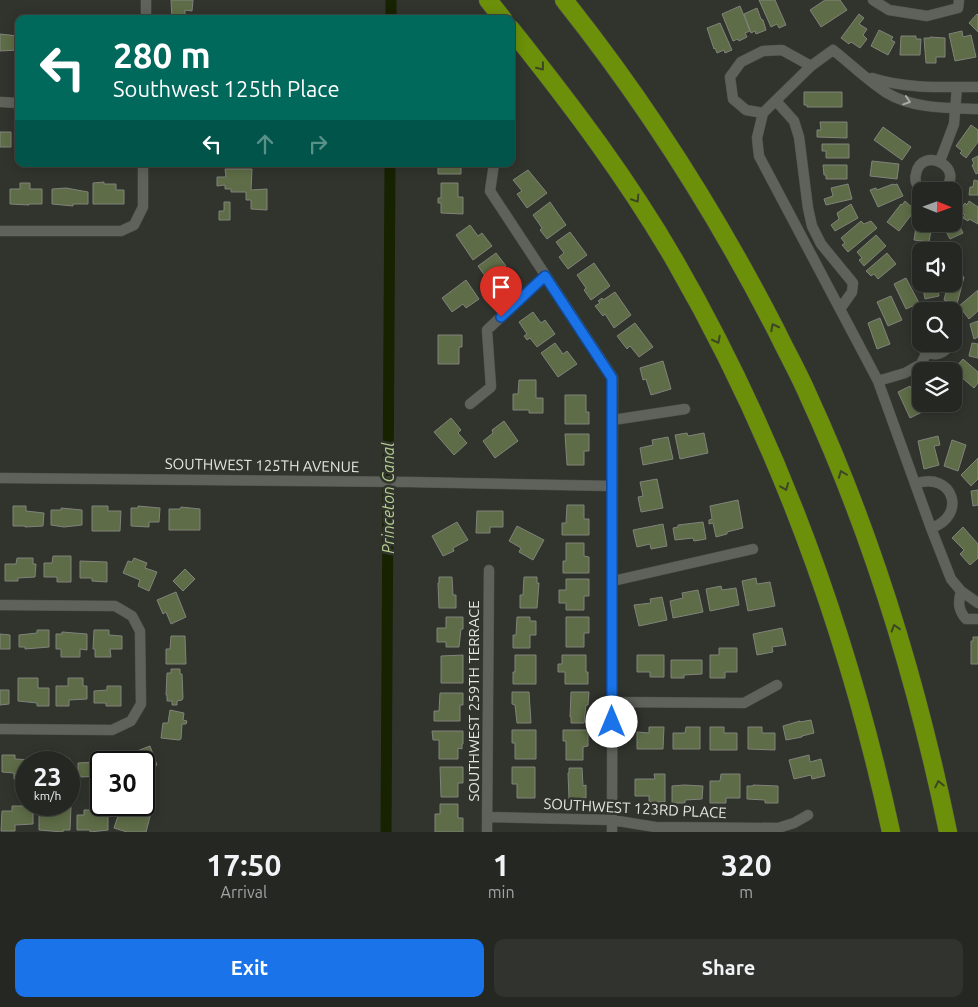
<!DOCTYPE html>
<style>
:root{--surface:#252722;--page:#31332f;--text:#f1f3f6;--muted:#a3a5a5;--line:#424440;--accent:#1a73e8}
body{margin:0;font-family:Ubuntu,sans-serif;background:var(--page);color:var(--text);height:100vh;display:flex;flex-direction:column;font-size:19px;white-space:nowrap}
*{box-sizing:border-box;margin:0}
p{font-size:16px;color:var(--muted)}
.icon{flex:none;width:28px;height:28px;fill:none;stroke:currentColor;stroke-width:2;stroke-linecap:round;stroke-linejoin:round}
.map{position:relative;height:832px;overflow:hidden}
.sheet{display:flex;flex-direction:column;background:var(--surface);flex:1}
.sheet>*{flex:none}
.hud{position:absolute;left:15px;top:15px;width:500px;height:152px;border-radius:10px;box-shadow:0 2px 12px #0003,0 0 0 1px var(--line);background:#00695c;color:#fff;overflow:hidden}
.needle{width:32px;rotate:91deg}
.buttons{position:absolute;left:912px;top:182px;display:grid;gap:10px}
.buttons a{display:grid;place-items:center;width:50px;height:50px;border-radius:10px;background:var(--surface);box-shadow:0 2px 12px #0003,0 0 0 1px var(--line);font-size:25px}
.speed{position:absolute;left:15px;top:751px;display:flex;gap:10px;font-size:25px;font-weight:700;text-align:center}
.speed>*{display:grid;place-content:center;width:65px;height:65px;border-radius:50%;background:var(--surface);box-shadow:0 2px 12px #0003,0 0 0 1px var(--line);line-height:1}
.speed small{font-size:12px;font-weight:400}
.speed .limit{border:2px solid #111;border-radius:8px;background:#fff;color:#111}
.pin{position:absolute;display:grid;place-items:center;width:42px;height:42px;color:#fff;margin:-51px -21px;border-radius:50% 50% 50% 0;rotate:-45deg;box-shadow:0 0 5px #0007}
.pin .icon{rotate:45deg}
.me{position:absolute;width:55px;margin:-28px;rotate:0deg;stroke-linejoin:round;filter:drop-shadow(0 0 4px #0008)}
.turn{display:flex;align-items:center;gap:18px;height:105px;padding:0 15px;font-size:22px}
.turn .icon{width:65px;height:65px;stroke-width:2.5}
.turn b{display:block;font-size:35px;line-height:42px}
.lanes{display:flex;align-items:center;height:48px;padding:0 15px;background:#0003;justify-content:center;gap:25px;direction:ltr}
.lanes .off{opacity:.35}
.eta{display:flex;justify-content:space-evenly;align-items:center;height:85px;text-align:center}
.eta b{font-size:30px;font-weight:600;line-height:35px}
.primary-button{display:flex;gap:10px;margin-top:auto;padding:10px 15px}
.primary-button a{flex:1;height:58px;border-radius:10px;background:var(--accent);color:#fff;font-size:20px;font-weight:600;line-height:58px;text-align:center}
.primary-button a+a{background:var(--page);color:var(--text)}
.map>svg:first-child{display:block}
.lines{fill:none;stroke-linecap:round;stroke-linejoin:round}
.canal{stroke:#172200;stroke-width:11}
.building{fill:#5e6c47;stroke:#80837b}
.minor-casing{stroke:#4e504a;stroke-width:11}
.motorway-casing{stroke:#4e504a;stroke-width:19}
.minor{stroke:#5f625a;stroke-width:10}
.motorway{stroke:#6c9009;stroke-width:18}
.oneway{stroke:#3d4626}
.oneway2{stroke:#a8aaa4}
.route-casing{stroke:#114b97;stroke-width:12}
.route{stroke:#1a73e8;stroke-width:9}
.labels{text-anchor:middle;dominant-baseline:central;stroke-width:5;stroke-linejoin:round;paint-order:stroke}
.street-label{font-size:15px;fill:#e3e5e0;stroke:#31342d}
.water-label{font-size:16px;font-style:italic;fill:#b8d191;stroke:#31342d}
</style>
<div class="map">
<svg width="978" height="832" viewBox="0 0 978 832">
<rect width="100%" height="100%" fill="#31342d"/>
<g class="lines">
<path class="canal" d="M391,19V0
M386,832L390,164"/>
</g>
<path class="building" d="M171,0H193L192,11L185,10V19H172Z
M759,0H775L786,25L779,28L777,24L771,27Z
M825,0H840L847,10L821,27L810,10Z
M740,6L750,31L745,33L747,37L739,41L738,39L733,41L722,14Z
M757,8L761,19L763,20L766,30L756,34L755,31L751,33L744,14Z
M859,14L864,18L859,24L867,29L863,35L867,39L860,48L851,42L849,44L841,38Z
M977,14L978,15V32L969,23Z
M720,23L732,50L725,53L724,50L717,53L715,48L714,49L707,28Z
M879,30L893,37L891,40L895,42L888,55L871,46Z
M962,31L963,37L971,35L976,57L955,61L949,34Z
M0,34L18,36V50L0,51Z
M901,36H916V39H921L920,55H900Z
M930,37L945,38V57H936V63H926L924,38H930Z
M804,92H842V107H807V105H804Z
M820,122H847V138L817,137V130H821Z
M971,125L978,130V142L966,158L960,153L962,151L956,146Z
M883,127L911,147L902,160L874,140Z
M0,132H11V147H0Z
M822,144H849V158H826V151H822Z
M978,156V173L976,174L972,165L974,164L972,159Z
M872,161L899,164L897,179L870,176Z
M438,164H461V174H438Z
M823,165H847V179H826V175H824Z
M225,169H252L251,190L267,189V210L251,209V200H246V192H231V189H225V185L217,186V177H226Z
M528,170L547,193L527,208L517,194L522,191L513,180Z
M974,180L978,181V195H969L970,187H973Z
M104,182V184H116V190H124V204H93V183Z
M20,183H30V189H42V204H29V205L10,204V189H20Z
M441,183H458V197H463V214L441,213V203H438V198H441Z
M848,184L852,199L826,205L824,199L833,196L831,188Z
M893,184L894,185L897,184L903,196L878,207L870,190L876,188L877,190Z
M66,188L88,192V204H73V206L52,204V189Z
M905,201L915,210L899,231L887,222L901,204L902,205Z
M969,201L978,207V224L969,219L968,221L963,218L965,215L959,212L965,203L967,205Z
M224,202H230V220H219V211H224Z
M550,202L566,225L547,239L540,230L542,228L533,215Z
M851,204L858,218L835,231L831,225L839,219L837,213Z
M918,213H921V224H932L929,242L914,240Z
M954,215L963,233L950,239L942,224H954Z
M861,221L864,224L871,221L877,228L848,252L842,245L845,243L841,238Z
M470,225L478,236L482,233L492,246L473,260L456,235Z
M570,232L587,255L568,269L559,257L564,253L556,242Z
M876,235L886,246L864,266L859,260L862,258L857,252Z
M496,253L506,266L501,269L509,280L495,290L478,266Z
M887,253L896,264L878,279L874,274L871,276L866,271Z
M594,263L610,286L591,300L584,290L586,288L577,275Z
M954,274L964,277L957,304L944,300L948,284H954Z
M906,278L919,303L906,309L894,284Z
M466,280L479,299L466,308L463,304L452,312L442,298Z
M922,284H937L939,296L925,299Z
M978,290V311L969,319L959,306Z
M615,292L631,315L614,328L605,314L603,316L595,306L600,303L598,301L602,298L603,300Z
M891,296L902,320L888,326L877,302Z
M533,312L541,323L545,320L555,334L537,347L530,338L527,340L524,336L527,334L519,322Z
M880,318L890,344L877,349L868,323Z
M978,321V337L974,339L970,324Z
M635,323L653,347L639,357L630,346L627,349L617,336Z
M438,335H462V347H459V364H438Z
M555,343L563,354L567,351L577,364L558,377L541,353Z
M972,343L978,344V358L969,356Z
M963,359L978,372V383L974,388L953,370Z
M663,361L671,389L651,395L646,379L643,380L640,368Z
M519,380H536V398H543V413H529V410H513V394H518Z
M910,386L922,412L910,418L898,392Z
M565,395H586V412H589V424H565Z
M451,418L461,430L458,433L467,443L454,455L434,432Z
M504,421L518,441L495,458L483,441L493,433L492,430Z
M687,433L688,436L704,433L708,453L680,459L675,435Z
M565,434H589V451H584V465H567Z
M938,436L940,445L934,446L939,465L924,469L918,441Z
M668,437L673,459L643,465L640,448L653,445L652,440Z
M952,440L966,445L958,471L944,466Z
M978,458V479L971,486L961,475Z
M657,479L663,508L641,512L638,497L643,496L640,482Z
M978,490V505L973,506L971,491Z
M738,500L743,528L727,532V534L716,537L713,523L709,524V520L712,519L710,506Z
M567,505H584V519H589V535H562V523H566Z
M13,506H26V511L44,513L43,526L25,527V526H13Z
M92,506H108V511H121L120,531H92Z
M138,506L160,508L159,522H149V527L131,526V508H138Z
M181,507L200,509V530H169V509H180Z
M61,508L82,510V525L64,527L51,525V510H61Z
M477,511H503V527H490V533H476Z
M457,522L468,540L453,548L454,551L443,556L432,536Z
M703,522L706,539L694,541L693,538L675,540L673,528L678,527V525Z
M663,524L667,546L651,549L650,544L637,547L633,530Z
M517,526L544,540L533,560L519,552L521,548L509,541Z
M963,527L978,544V558L970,565L960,554L964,550L952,538Z
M566,543H584V556L589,557V573H563V561H566Z
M53,556H71V582H57V577H44V563H52Z
M17,558H33V564H36L35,577L18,578V581H5V564H16Z
M134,558L147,563L145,568L157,572L149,591L138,586L140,580L123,573L128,561L132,562Z
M80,561L107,562V582L92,581V578H80Z
M185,569L195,579L183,591L173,581Z
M439,577H452L453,595H456V608H439L438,583H439Z
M524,577H537V583H539L537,608H520V595H523Z
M756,578L757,584L770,582L775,606L748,611L742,581Z
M566,579H589V596H584V610H566V603H559V590H566Z
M721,586L722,590L736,588L739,605L710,611L706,589Z
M698,590L703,612L673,618L670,601L683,598L682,593Z
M176,592L186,617L171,624L166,612L163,614L157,600Z
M662,597L667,620L639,626L634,605L651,603L650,599Z
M446,617H463V629H461L459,647H446V642H437V628H446Z
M517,617H530V621H536V635H530V648H513V635H516Z
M566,617H589V633H584V647H566Z
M782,628L786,645L772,647L773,652L757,655L753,634Z
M37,630H49V647L25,649V647H19V635L37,633Z
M94,630H109V635L122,636V649H110L111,657H95V649H93Z
M62,632L87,634V650L80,649V657H61V649H56V634H62Z
M0,634L10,635V649H0Z
M171,636H185L186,664H166V649H170Z
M973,637H978V664H971V641H973Z
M719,648H737V672H725V678H710V655H719Z
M463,655V683H441V656Z
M515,655H536V684H513V672H515Z
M562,655H586V672H588V684H565V672H558V664H562Z
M637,655H664V677H650V672H637Z
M671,660H702V674L684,675V678H671Z
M171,669H180V674H182L183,698L182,700L177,701V705H172V701H167V695H166L167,673H171Z
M18,678H38V688H49V706H37V703L18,701Z
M68,678H83V686H87V699L69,700V706H56V686H68Z
M107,686H121V706H106V703H94V691L107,690Z
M0,690H9V704L0,705Z
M512,692H529L531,723H517L515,705L512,704Z
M571,692H589L588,705H586L584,723H571V717H570Z
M440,693H463V705H460V721H434V711H439Z
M170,710L184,713L183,720L187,721L186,724H182L181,739L179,740L161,738L163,723H168Z
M811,720L814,733L802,736V737L786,740L783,726L800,721V722Z
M649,727H664L663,749H637V732L649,733Z
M686,727H700V749H673V733H685Z
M710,727H724V733H737V750H710Z
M748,727H762V733H775V750L748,749Z
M512,730H536V759H515V743H512Z
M563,730H588V746L583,747V760H566V741H563Z
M432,731H463V744H462V749L458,748V759H439V740H433Z
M150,746L157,765L144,772V762H128L139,757L137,751Z
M2,755H15V759L33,760V762H26V780L14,779V773L2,772Z
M809,755L810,762L821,759L825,776L812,779L811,775L794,779L789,760Z
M42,756H55V757L70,759L69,776V762H42Z
M96,756H109V762H101V776L81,777V776H78V763L96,762Z
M440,767H463V783H458V797H441Z
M512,767H535V798H517V784H512Z
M569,768H582L583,786L586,785V798L569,799L568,773H569Z
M654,774H665V802H649V796H635V779H655Z
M721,774H740V798H726V803H710V781H720Z
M684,785L703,786L702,799L685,800V803H672V786Z
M753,785L778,786V803H765V800L747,799V786H753Z
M440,804H458V818H463V832H435V814H440Z
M124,805L134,806L151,813L146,832H127L114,828L119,813L122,814Z
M12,806H33V824L15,825V831H1L2,811H12Z
M43,807H71L70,830H63V832L39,830V814H43Z
M84,810H96V815H108V830L90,832V830H77V815H84Z"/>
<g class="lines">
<defs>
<path id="minor" d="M873,0L889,10L927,16L958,8L959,0
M146,19V0
M872,78C907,89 943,87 978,87
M776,101L794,121L799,137L808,208L812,226L821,244L853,283L852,292L840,309
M0,102L19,103
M763,113L757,138L759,156L878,381L931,528L951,579L961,591L978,603
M763,113L811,66L833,50C851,64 868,81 887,93C913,109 949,108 978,109
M763,113L746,110L733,99L730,77L741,62L763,51L782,50L811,66
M940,161L954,124L957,87
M494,164L490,191L613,378L612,832
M923,191C917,187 914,181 916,174C921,145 968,167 943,191
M0,231H121L134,225L143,207V164
M921,328C910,350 939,365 950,344
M878,381L905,373L921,364L927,352
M470,404L491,387L487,330L545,276
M613,420L685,409
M0,478L409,482L613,486
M915,484C953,470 968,516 931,528
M613,581L753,549
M961,591C958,602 958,610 966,619H978
M0,605L115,606L132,616L140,631L141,704L131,721L112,730L0,729
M612,702L744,703L777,685
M487,817L612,820L655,827L778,828L794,823L808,815
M487,832L489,570"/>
<path id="motorway" d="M488,0L503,19
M564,0C646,103 717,215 777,332C787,353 799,374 808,395C872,534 917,682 948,832
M511,29C570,103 627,178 675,261C777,438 848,633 891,832"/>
</defs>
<use href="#minor" class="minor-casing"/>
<use href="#motorway" class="motorway-casing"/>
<use href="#minor" class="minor"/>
<use href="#motorway" class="motorway"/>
</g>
<defs><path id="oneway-chevron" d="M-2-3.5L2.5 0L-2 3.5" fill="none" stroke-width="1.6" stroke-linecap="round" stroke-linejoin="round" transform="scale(1.25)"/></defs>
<g class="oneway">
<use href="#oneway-chevron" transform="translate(541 67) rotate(52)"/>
<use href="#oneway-chevron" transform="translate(636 199) rotate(57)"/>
<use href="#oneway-chevron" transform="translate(774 327) rotate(-117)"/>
<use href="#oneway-chevron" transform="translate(717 340) rotate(63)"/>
<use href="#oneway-chevron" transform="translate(842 474) rotate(-111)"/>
<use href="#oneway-chevron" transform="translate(785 487) rotate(68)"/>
<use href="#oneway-chevron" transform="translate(895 628) rotate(-107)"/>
<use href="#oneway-chevron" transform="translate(939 784) rotate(-102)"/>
</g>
<use class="oneway2" href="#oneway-chevron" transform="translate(907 101) rotate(18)"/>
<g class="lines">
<defs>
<path id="route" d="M501,317L545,276L612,378V722"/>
</defs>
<use href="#route" class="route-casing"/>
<use href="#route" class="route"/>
</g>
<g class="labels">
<g class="street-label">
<text transform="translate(262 465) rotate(1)">SOUTHWEST 125TH AVENUE</text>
<text transform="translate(473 701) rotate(-90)">SOUTHWEST 259TH TERRACE</text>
<text transform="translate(635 808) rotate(3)">SOUTHWEST 123RD PLACE</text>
</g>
<g class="water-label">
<text transform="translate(388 498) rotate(-90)">Princeton Canal</text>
</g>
</g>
</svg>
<div class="buttons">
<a><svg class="needle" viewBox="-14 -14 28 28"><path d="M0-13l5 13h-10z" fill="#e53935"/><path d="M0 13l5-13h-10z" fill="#a3a5a5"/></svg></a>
<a><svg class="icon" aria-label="sound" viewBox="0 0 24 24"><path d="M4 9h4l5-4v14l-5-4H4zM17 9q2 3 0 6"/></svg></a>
<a><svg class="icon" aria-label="search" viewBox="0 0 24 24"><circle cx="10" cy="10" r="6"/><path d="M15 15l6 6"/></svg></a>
<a><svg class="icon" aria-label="layers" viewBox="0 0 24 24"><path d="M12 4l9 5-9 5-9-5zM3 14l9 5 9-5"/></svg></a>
</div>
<div class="speed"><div>23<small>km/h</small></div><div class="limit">30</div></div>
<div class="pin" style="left:501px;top:317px;background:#d93025"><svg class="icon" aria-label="arrive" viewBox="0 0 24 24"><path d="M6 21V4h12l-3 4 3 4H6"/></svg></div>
<svg class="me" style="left:612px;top:722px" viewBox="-20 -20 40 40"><circle r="19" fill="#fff"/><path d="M0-13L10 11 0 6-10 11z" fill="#1a73e8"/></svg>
<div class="hud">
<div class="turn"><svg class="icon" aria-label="left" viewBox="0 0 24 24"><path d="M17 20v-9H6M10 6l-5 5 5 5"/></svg><div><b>280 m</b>Southwest 125th Place</div></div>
<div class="lanes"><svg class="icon" aria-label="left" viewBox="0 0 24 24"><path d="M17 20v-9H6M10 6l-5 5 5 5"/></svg><svg class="icon off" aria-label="ahead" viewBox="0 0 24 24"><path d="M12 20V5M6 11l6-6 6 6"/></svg><svg class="icon off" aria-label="right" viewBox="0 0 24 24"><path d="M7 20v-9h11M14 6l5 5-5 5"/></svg></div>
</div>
</div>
<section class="sheet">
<div class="eta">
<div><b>17:50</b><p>Arrival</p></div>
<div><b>1</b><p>min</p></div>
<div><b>320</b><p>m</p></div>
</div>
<div class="primary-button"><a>Exit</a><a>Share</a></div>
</section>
